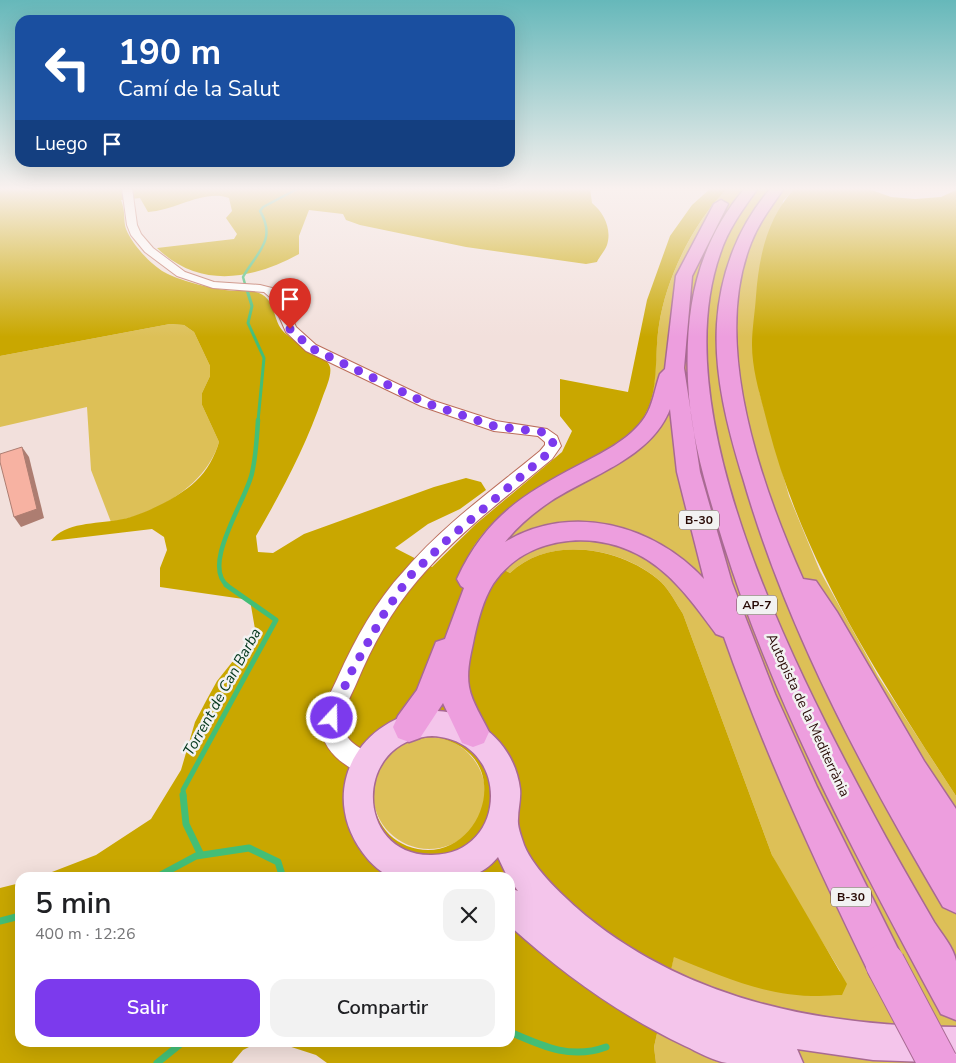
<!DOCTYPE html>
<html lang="es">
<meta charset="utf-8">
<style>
:root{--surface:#fff;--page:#f2f2f2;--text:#202124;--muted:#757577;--accent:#7c3aed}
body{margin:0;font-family:"Nunito Sans",sans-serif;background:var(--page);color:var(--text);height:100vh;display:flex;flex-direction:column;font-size:19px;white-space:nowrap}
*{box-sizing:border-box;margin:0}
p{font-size:16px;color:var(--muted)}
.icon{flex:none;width:28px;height:28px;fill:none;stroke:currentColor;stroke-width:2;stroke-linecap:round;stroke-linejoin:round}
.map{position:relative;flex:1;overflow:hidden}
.side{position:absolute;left:15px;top:872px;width:500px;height:175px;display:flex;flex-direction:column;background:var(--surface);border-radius:15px;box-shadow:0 5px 20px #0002}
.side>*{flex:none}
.guide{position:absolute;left:15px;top:15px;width:500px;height:152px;border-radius:15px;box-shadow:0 5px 20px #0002;background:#1a4fa0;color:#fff;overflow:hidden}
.pin{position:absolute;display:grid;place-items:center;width:42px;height:42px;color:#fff;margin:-51px -21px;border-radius:50% 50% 50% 0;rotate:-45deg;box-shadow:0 0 5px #0007}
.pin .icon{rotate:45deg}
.me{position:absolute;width:55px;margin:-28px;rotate:21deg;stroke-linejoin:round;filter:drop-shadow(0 0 4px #0008)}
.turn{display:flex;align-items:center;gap:18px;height:105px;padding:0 20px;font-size:22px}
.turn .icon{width:65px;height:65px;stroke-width:2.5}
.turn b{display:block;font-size:35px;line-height:42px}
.then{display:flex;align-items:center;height:48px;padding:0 20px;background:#0003;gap:10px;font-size:19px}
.round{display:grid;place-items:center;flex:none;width:52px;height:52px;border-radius:15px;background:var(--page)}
.summary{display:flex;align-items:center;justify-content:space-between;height:85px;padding:0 20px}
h1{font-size:30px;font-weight:600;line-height:38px}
.cta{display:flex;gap:10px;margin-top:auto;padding:10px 20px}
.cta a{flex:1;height:58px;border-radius:15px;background:var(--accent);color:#fff;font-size:20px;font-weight:600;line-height:58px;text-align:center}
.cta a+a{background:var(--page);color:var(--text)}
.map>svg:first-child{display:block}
.green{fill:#ddc057}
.forest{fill:#c9a700;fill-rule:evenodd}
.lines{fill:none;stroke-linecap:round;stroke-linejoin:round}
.stream-far4{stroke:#43be76;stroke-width:2.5}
.stream-far3{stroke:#43be76;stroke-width:3}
.stream-far2{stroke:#43be76;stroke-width:4.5}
.stream-far1{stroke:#43be76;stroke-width:5}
.stream{stroke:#43be76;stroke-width:7}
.minor-casing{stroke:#bb6c5a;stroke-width:2}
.major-casing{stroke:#a86a92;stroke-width:3}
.highway-casing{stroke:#a86a92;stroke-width:3}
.minor{fill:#fff;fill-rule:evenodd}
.major{fill:#f4c5eb;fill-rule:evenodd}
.highway{fill:#ed9ede;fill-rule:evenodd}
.highway-bridge-casing{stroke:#a86a92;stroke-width:41;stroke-linecap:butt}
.highway-bridge{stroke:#ed9ede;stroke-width:39}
.shaded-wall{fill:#ad7d71}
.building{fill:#f7b2a2;stroke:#ad7d71}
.route{stroke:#7c3aed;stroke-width:9;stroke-dasharray:0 16.2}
.labels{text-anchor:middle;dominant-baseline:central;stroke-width:5;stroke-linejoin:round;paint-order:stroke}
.shield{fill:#f2f2f2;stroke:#644f4b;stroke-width:1}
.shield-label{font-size:12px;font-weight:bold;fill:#270904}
.street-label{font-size:14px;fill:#270904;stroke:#f2f2f2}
.water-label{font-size:15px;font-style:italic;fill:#003519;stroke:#f2f2f2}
</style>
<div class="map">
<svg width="956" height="1063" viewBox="0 0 956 1063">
<rect width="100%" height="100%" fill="#f2e0dc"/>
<path class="green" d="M728,188H795L783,201L759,391L789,496L820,571L878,676L956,796V1063H656L654,1047L674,956C730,979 781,1000 842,995L840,971L784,879L772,855L683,614C676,603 670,591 661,582C623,547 550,535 510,573L469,552C480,535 492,519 509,507C540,482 627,450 644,418C659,389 654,356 659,325C666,278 694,221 728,188Z
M170,324L184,325L194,332L210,366V376L202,393V405L219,442C206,486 155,515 111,522L91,470L87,407L0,427V356Z
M373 793a56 56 0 1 1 112 0a56 56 0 1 1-112 0Z"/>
<path class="forest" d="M0,188H590L592,203C604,213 612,229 607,245C605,251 599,257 597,262L586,264L466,247L360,225L346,220L343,214L309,210L299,236V254C252,280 199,289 157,248L234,239L237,234L226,218L232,211L229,198C203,189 175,211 148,212L140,198L121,200C126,213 123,220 126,229C132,244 150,264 164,272C178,280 209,288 225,290C235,292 246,289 256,292C276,298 272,317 282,330C293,343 327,354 330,367C332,375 326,388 323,396C306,446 282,491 256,536L258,552L273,553L304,534L434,487L466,478L481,482L486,490L460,509L428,524L395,548L432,567L476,524L562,452L572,431L560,416V379L628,392L647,300L670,236L692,205L711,188H728C694,221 666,278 659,325C654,355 660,390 644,417C635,432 618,442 604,451C553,483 502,499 470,552L510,573C550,535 622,547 661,582C670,591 676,603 683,614L772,855L847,984L842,995C776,1001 734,981 674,957L654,1047L656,1063H327L316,1055L279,1043L510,1042V878L39,877L96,855L151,819L181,770L195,722L206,701L217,681L245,646L255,629L250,600L160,587V568L167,550L164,537L152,529L51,541C65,522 96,524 118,520C140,517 180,497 196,481C207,471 215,456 219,442L202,405V393L210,376V366L194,332L184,325L170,324L0,356ZM435,737C524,754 479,873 407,846C393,840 384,831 378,818C366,792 378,760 402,745C412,739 423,738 435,737Z
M795,188H866L891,197L915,199L941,197L956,190V796C879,677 804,565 768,426C762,401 752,372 752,345C752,329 755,312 756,296C759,256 767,218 795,188Z
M20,883V1042L257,1043L243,1050L232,1063H0V888Z"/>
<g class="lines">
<path class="stream-far4" d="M247,291L243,277C257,252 277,240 260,211L263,207L299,188"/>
<path class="stream-far3" d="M247,290L252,306L248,323L264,358L258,421"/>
<path class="stream-far2" d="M228,586C200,566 247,499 252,473C256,456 257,437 258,420"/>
<path class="stream-far1" d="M184,796L183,790L276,620L226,585"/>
<path class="stream" d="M183,795L186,824L201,855
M155,878L196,856L249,848L278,862L283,878
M0,921L20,916
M510,1032C542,1046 571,1060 606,1047
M157,1063L183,1042"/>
<defs>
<path id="minor" d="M122,188H132L137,225L141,234L153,248L185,272L214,282L260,285L272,288L282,296L296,327L316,345L431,400L496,421L547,429L557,436L561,446L552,459C506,497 456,535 417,581C392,610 372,646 357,682C351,696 341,712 344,728C347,748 372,749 379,765L375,773L367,776C344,767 317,748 322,719C324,704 332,690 338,677C355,639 376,601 404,571C443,525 494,489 540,451L545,445V442L538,436L494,431L421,406L306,351L286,332L271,298L264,292L213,288L177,276L145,252L131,235L127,225Z"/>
<path id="major" d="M425,711C472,708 514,741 520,789C521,800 518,809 518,819C517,827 522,838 524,845C534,870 565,898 586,916C692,1002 823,1026 956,1027V1063L873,1060L797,1049L803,1063C779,1063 752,1063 727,1063C713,1061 698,1052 685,1046C620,1015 563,974 510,926V888L518,891L507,876L498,857C479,879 464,878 437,878C424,878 408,880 395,878C383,875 370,863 363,853C319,794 355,721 425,711ZM432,736C513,740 509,857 430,855C354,854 353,740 432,736Z"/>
<path id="highway" d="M745,188H758C743,209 728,229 720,254C664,414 794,667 870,808C890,846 912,884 934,922C941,933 954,948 956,961C956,979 956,1001 956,1020L941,1014C859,862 775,708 723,542C707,490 690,435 688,381C685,307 697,245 745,188Z
M771,188H784C772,206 759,222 751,243C711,343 761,485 803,579L816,581L837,612L924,761L956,809V913L943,907C863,771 787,631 743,478C728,429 714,376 717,324C720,274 738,226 771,188Z
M721,200L728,204L692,276L684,368L700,472L732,583L775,694L817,787L905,963L899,977L885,983L871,977C817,866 765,754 724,637L716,634C694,604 671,571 637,554C589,529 524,538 493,584C483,600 478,620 474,638C471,654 466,670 469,687C472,703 482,717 489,732L484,743L473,747L462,743L443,703L420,738L409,742L398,738L393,727L398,716L417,690L436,642L445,639L464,588L461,586L457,579C484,520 521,495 577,466C600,454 630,440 645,417C653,405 655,388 660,374L665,369L676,276L714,204ZM670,409L677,472L704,579C654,525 571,502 505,542C518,526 533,513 551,501C591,475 651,458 670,409Z"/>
</defs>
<use href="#minor" class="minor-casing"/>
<use href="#major" class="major-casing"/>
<use href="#highway" class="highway-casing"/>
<use href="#minor" class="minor"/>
<use href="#major" class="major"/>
<use href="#highway" class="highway"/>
<defs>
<path id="highway-bridge" d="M885,963L938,1063"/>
</defs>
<use href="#highway-bridge" class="highway-bridge-casing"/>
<use href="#highway-bridge" class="highway-bridge"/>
</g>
<path class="shaded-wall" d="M22,447L29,457L44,518L21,527L14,517Z"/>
<path class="building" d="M22,447L37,509L14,517L0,462V454Z"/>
<linearGradient id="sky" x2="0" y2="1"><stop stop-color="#66b8ba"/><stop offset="0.56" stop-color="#f9f1ef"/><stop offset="1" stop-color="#f9f1ef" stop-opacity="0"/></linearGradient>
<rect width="956" height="337" fill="url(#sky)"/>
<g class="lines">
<path class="route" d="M290,329L311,348L426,403L494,426L542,432L548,435L553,443L546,455L446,541L410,576L385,612L349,676L332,718"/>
</g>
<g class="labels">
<g class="shield">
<rect x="679" y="510.5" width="40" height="19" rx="4"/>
<rect x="737" y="595.5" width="40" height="19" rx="4"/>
<rect x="831" y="887.5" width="40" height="19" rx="4"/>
</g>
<g class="shield-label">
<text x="699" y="520">B-30</text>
<text x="757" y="605">AP-7</text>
<text x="851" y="897">B-30</text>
</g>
<g class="street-label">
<text transform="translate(808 715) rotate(65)">Autopista de la Mediterrània</text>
</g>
<g class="water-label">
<text transform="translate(222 692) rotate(-61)">Torrent de Can Barba</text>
</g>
</g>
</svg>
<div class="pin" style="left:290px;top:329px;background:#d93025"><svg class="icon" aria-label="arrive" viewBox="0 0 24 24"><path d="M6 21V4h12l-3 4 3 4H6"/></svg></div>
<svg class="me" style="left:332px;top:718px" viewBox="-20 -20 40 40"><circle r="17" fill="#7c3aed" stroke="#fff" stroke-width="3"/><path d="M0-11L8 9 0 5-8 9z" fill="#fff"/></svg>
<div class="guide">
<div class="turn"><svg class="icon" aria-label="left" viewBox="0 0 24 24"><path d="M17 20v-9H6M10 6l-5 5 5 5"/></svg><div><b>190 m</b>Camí de la Salut</div></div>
<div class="then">Luego<svg class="icon" aria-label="arrive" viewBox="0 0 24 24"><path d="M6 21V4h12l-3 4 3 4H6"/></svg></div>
</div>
<section class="side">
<div class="summary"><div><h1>5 min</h1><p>400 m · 12:26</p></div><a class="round"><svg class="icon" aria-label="close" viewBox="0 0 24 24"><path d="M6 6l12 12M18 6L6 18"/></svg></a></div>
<div class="cta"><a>Salir</a><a>Compartir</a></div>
</section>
</div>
